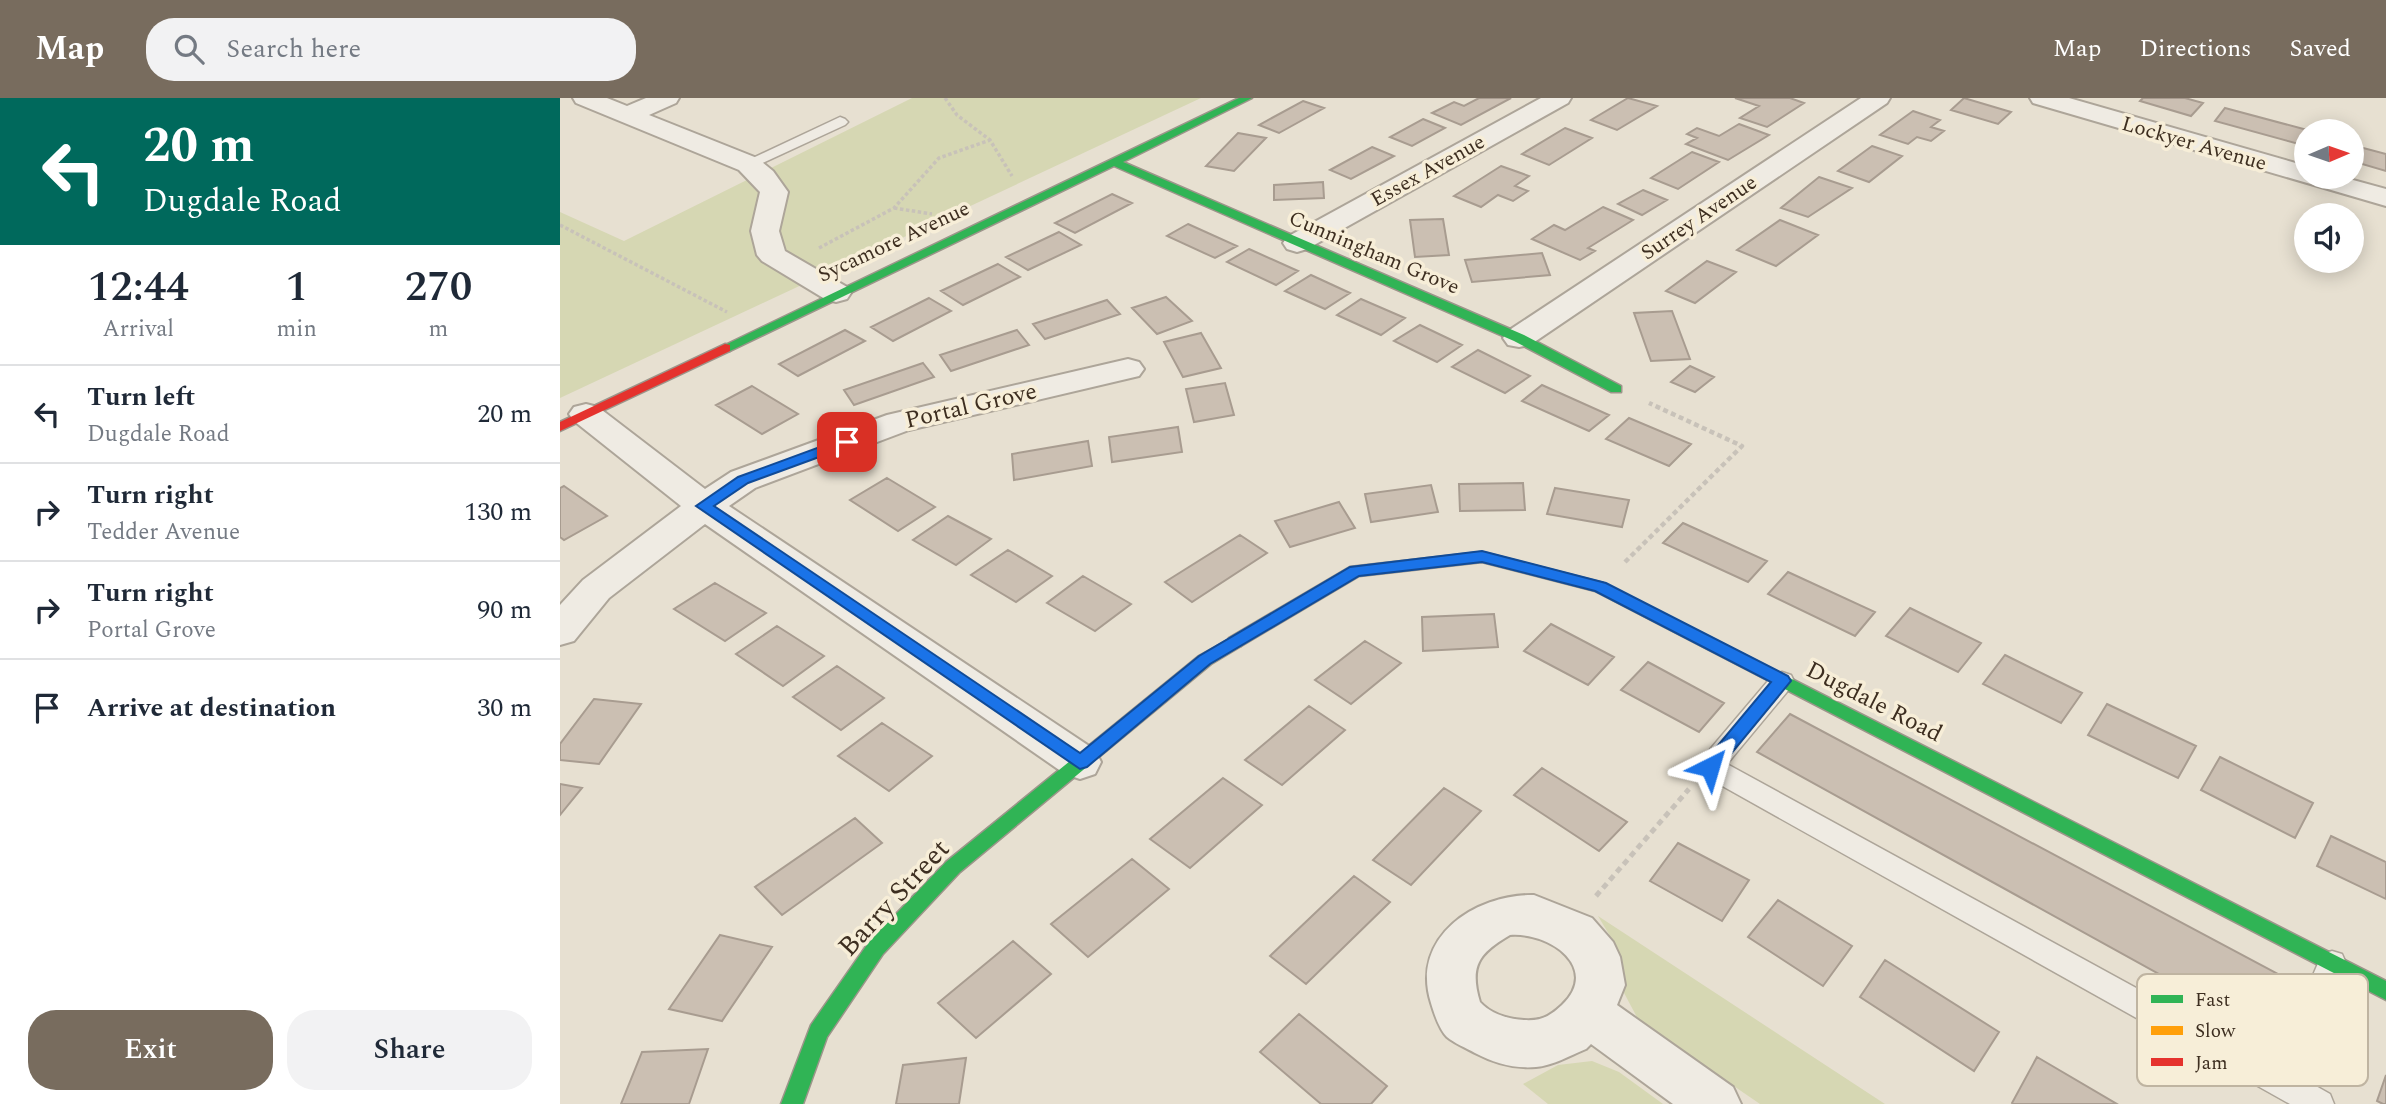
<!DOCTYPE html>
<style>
:root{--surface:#fff;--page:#f2f2f3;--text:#1f2937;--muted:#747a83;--line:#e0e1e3;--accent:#786c5e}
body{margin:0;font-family:Spectral,serif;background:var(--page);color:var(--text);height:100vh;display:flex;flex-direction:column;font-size:26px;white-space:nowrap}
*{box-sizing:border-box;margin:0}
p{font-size:23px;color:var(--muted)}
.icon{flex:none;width:38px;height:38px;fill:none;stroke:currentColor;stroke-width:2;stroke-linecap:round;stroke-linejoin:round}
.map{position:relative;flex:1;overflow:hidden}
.details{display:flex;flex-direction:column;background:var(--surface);width:560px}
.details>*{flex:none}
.top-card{background:#00695c;color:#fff;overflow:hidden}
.needle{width:46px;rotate:88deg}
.tools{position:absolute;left:1734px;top:21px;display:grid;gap:14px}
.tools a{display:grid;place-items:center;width:70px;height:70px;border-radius:50%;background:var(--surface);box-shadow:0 4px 18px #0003;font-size:35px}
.pin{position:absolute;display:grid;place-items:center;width:60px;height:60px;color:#fff;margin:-30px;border-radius:14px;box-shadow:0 4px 10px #0006}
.me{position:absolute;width:77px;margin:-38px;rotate:40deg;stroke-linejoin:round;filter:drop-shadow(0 0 5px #0008)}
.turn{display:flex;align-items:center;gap:24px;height:147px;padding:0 28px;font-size:32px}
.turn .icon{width:91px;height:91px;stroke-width:2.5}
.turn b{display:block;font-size:49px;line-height:60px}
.eta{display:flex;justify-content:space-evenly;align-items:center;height:119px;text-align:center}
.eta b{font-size:42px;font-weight:600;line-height:49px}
.action{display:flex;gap:14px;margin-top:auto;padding:14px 28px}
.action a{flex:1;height:80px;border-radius:28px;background:var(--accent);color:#fff;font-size:28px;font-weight:600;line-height:80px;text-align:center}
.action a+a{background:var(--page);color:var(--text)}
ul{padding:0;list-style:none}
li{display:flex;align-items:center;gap:21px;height:98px;padding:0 28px;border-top:2px solid var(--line)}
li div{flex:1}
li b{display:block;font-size:26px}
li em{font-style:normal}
header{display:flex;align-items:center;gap:42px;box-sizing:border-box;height:98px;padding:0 35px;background:var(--accent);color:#fff}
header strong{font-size:33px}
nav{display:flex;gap:38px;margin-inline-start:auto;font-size:24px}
.search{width:490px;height:63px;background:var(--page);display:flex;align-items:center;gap:18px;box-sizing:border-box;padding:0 24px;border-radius:28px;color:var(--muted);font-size:26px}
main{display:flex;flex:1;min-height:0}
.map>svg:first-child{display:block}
.green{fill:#d6d7b3}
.building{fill:#cbbfb2;stroke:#a89c90;stroke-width:2}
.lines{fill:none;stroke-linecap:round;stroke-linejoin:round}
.lane-casing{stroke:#ada599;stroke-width:3}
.street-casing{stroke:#ada599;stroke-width:4}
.fast-casing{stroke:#9c958a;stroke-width:3}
.slow-casing{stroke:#9c958a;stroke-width:3}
.jam-casing{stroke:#9c958a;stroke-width:3}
.path-far2{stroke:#c8c2b9;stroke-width:3.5;stroke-dasharray:3.5 2.5;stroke-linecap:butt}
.path-far1{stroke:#c8c2b9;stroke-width:4.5;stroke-dasharray:5 3.5;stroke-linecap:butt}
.path{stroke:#c8c2b9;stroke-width:5;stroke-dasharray:6 4.5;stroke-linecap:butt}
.lane{fill:#efebe3;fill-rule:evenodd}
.street{fill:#efebe3;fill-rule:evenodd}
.fast{fill:#30b455;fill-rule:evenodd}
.slow{fill:#ff9f0a;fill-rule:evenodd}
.jam{fill:#e5322d;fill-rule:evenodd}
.route{fill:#1a73e8;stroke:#114b97;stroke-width:2}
.labels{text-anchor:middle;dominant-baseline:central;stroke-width:7;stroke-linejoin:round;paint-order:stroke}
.far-street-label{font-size:21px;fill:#3d2e20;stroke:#f7eed8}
.street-label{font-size:24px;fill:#3d2e20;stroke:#f7eed8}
.near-street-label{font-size:28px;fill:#3d2e20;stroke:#f7eed8}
.key{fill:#f7eed8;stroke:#bfb4a1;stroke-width:2}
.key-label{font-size:19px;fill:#3d2e20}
</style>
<header>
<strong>Map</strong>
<div class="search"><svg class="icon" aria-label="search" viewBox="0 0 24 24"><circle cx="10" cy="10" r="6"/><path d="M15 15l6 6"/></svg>Search here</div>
<nav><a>Map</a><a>Directions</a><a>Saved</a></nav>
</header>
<main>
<section class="details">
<div class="top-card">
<div class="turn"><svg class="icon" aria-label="left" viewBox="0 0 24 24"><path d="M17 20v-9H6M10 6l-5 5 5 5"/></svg><div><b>20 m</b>Dugdale Road</div></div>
</div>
<div class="eta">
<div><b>12:44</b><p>Arrival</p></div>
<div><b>1</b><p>min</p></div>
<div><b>270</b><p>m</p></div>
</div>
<ul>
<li><svg class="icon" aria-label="left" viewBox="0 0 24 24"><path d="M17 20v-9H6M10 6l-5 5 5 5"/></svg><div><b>Turn left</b><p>Dugdale Road</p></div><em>20 m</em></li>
<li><svg class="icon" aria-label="right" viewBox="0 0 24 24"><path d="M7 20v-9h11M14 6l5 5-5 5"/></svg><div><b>Turn right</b><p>Tedder Avenue</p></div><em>130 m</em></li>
<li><svg class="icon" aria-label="right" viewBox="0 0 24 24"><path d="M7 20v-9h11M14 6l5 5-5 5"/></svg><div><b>Turn right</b><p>Portal Grove</p></div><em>90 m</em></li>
<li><svg class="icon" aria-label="arrive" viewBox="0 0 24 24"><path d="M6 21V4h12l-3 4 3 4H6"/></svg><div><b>Arrive at destination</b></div><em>30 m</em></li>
</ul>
<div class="action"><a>Exit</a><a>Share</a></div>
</section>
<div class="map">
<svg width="1826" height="1006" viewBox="0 0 1826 1006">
<rect width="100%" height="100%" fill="#e7e0d1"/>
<path class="green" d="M352,0H641L0,300V114L64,143Z
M1038,818L1325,1006H1200L1079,923L1063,893L1056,848Z
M1032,963L1059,974L1103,1006H988L963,986L998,967Z"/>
<path class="building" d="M919,0H951L901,27L872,15L894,4L904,8Z
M1068,0L1097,8L1057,32L1031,22Z
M1175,0H1230L1244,5L1207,29L1180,20L1199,8Z
M1404,0L1451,14L1438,26L1391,12Z
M1583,0H1625L1643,5L1631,18L1580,3Z
M743,3L764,10L719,35L699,27Z
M1665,10L1751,33H1746V48L1655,23Z
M1353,13L1380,22L1371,29L1384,33L1371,43L1357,39L1348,46L1320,37Z
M863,21L885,30L852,48L830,39Z
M1179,26L1209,37L1168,62L1126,46L1137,40L1127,36L1137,30L1159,38Z
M1005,30L1032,40L989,67L962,56Z
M678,35L706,40L674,73L646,68Z
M1792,47L1826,56V73L1792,63Z
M1312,48L1342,58L1309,84L1278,73Z
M812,49L834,58L791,81L770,72Z
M1132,54L1159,64L1118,91L1091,80Z
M941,68L969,78L955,88L968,93L953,103L938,97L921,109L894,98Z
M1259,79L1292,90L1248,119L1221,110Z
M763,84L764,100L714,102V87Z
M1083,92L1107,102L1082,117L1058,106Z
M552,96L572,105L515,135L495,125Z
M1043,109L1073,122L1028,150L1035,153L1020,162L972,141L994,127L1005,132Z
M883,121L889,157L855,159L850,122Z
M1220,122L1258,137L1216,168L1177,152Z
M628,126L677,148L655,160L607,138Z
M499,134L521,147L468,172L446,159Z
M689,151L738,173L716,187L667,164Z
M982,155L990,177L912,184L905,162Z
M1147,163L1176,174L1135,205L1106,193Z
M438,166L460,179L403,207L381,193Z
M751,177L790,195L765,211L725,193Z
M606,199L632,223L597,236L572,210Z
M369,200L391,213L333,243L311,229Z
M801,201L845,220L821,237L777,217Z
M547,202L560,216L485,241L473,226Z
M1112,213L1130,261L1091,263L1074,215Z
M860,227L902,247L877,264L834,243Z
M285,232L305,243L238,278L219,266Z
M457,232L469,247L391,273L380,257Z
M641,235L661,270L623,279L604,244Z
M918,252L970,278L945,295L892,269Z
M363,265L374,279L294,307L284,292Z
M1130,268L1154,279L1135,294L1111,284Z
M665,285L674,317L634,324L626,291Z
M982,287L1049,317L1029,333L962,303Z
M192,288L238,316L202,336L156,307Z
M1069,320L1131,346L1109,368L1046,341Z
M618,329L622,354L552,364L549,339Z
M528,343L532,368L454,382L452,356Z
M327,380L375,409L338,433L290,402Z
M963,385L965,412L900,413L899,386Z
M871,387L878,414L811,424L805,396Z
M4,388L47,418L4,442L0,439V390Z
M995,390L1069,402L1062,429L987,416Z
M779,404L795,430L730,449L715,423Z
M388,418L431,441L396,467L353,442Z
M1123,425L1207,463L1188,484L1103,445Z
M680,437L707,455L632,504L605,484Z
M448,452L492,478L456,504L411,477Z
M1228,474L1315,514L1295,538L1208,496Z
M523,478L571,506L535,533L487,505Z
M155,485L206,515L165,543L114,511Z
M1350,510L1421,545L1398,574L1326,538Z
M934,516L938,549L863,553L862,519Z
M991,526L1054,559L1028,587L964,553Z
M217,528L264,558L223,588L176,556Z
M805,543L841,565L791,606L755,582Z
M1445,557L1522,595L1501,625L1423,586Z
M1088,564L1164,605L1139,634L1061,592Z
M277,568L324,600L281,632L233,599Z
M34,601L81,606L39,666L0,662V646Z
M1547,606L1636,648L1618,680L1528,637Z
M749,608L785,632L722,687L685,662Z
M1230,616L1746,891L1722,944L1197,654Z
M322,625L372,658L329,693L278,658Z
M1660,659L1753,705L1735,740L1641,692Z
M982,670L1067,724L1039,753L954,697Z
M663,680L702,707L630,770L590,741Z
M0,686L22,690L0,717Z
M884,690L921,713L851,787L813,762Z
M295,720L322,745L222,817L195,789Z
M1771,738L1826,764V801L1757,768Z
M1118,745L1189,782L1162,823L1090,783Z
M572,761L609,791L528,859L491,826Z
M794,778L830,804L746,886L710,858Z
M1218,802L1292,848L1263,888L1188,839Z
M160,837L212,849L162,923L109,911Z
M453,843L491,876L416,940L378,905Z
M1325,862L1439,934L1414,973L1300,899Z
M739,916L827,988L811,1006H761L700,954Z
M148,951L129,1006H61L82,954Z
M1477,959L1557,1006H1453L1452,1005Z
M406,960L399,1006H336L343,967Z
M1826,977V1006H1823L1817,1003Z"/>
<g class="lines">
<defs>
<path id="lane" d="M280,19L285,21L288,24L285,27L194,69L188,71L180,66Z
M1222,574L1231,577L1234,583L1231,589L1167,666L1715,966L1762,856L1772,853L1782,856L1786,865L1740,979L1770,996L1774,1006H1730L1141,676L1137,669L1141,662L1213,577Z"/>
<path id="street" d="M13,0H47L67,8L86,0H119L116,5L89,17L197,60L213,73L228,94L219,133L225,153L287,189L291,195L287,201L276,204L265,201L202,163L197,157L191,133L200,94L179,72L16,5Z
M981,0H1011L1008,5L747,151L737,154L727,151L723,145L727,139Z
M1301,0H1330L1327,5L970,247L959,249L948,247L943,240L948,233Z
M1470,0H1509L1746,68V79H1782L1826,91V108L1473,5Z
M568,261L579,264L584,271L579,278L349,332L195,390L169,408L535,652L541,664L535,676L520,681L505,676L145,426L49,500L14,543L0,547V507L23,482L121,408L14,323L9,316L14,309L26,306L38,309L145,391L171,374L327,317Z
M974,797L1032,820L1053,844L1060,859L1065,887L1057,907L1173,989L1181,1006H1113L1031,946L1026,951C1011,957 992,968 976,969C954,971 934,965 915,955C906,950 894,945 887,939C879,931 874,915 871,905C850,839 915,796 974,797ZM950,837C990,834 1041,870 1002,907C989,919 981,923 964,922C948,921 931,916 920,904C909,868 919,855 950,837Z"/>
<path id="fast" d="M679,0H692L563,64L964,237L1061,288V294H1051L954,243L554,68L170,253H160L159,250Z
M1043,485L1826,883V902L1037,494L1035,490L1037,486Z
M675,538L683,544L681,548L651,566L400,774L323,856L267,939L243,1006H221L251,927L309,844L386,764L639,558Z"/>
<path id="slow" d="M922,454L1043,485L1051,490L1043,495L922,464L799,478L681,548H669L667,544L669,540L790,469Z"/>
<path id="jam" d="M165,246L170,247V253L0,333V324Z"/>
</defs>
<use href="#lane" class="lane-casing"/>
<use href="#street" class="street-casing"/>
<use href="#fast" class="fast-casing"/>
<use href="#slow" class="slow-casing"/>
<use href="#jam" class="jam-casing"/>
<path class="path-far2" d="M385,0L397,17L430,42L452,78
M334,110L372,116
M0,127L167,214
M259,150L334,110L379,60L430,42"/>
<path class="path-far1" d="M1065,464L1182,348L1089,305"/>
<path class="path" d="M1036,798L1129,691"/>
<use href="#lane" class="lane"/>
<use href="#street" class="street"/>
<use href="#fast" class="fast"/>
<use href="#slow" class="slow"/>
<use href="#jam" class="jam"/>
</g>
<path class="route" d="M287,339L292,340V347L188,385L154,408L520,655L639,558L790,469L922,453L1046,485L1228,578L1231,583L1156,674H1144L1141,669L1144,664L1211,584L1035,493L922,464L799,478L650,566L527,669L520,671L136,408L178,379Z"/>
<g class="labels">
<g class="far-street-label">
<text transform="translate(1634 46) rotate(16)">Lockyer Avenue</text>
<text transform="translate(868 73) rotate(-29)">Essex Avenue</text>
<text transform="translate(1139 120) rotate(-34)">Surrey Avenue</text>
<text transform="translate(334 144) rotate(-25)">Sycamore Avenue</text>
<text transform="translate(814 155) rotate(23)">Cunningham Grove</text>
</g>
<g class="street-label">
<text transform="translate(411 308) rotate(-13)">Portal Grove</text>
<text transform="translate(1314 604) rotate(27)">Dugdale Road</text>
</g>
<g class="near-street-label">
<text transform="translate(334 800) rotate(-47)">Barry Street</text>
</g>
</g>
<rect x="1577" y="876" width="231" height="112" rx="10" class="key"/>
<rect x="1591" y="897" width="32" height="8" fill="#30b455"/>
<rect x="1591" y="928" width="32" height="9" fill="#ff9f0a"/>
<rect x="1591" y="960" width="32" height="8" fill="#e5322d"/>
<g class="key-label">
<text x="1635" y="908">Fast</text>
<text x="1635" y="939">Slow</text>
<text x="1635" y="971">Jam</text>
</g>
</svg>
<div class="tools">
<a><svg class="needle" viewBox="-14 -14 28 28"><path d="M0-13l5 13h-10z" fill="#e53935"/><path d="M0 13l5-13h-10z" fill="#747a83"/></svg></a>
<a><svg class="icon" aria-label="sound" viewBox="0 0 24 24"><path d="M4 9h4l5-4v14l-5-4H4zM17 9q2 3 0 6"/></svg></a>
</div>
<div class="pin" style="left:287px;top:344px;background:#d93025"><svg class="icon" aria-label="arrive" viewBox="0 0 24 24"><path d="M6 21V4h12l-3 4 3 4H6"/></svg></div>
<svg class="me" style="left:1150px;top:669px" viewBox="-20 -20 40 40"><path d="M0-17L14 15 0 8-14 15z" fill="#1a73e8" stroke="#fff" stroke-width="4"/></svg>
</div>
</main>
